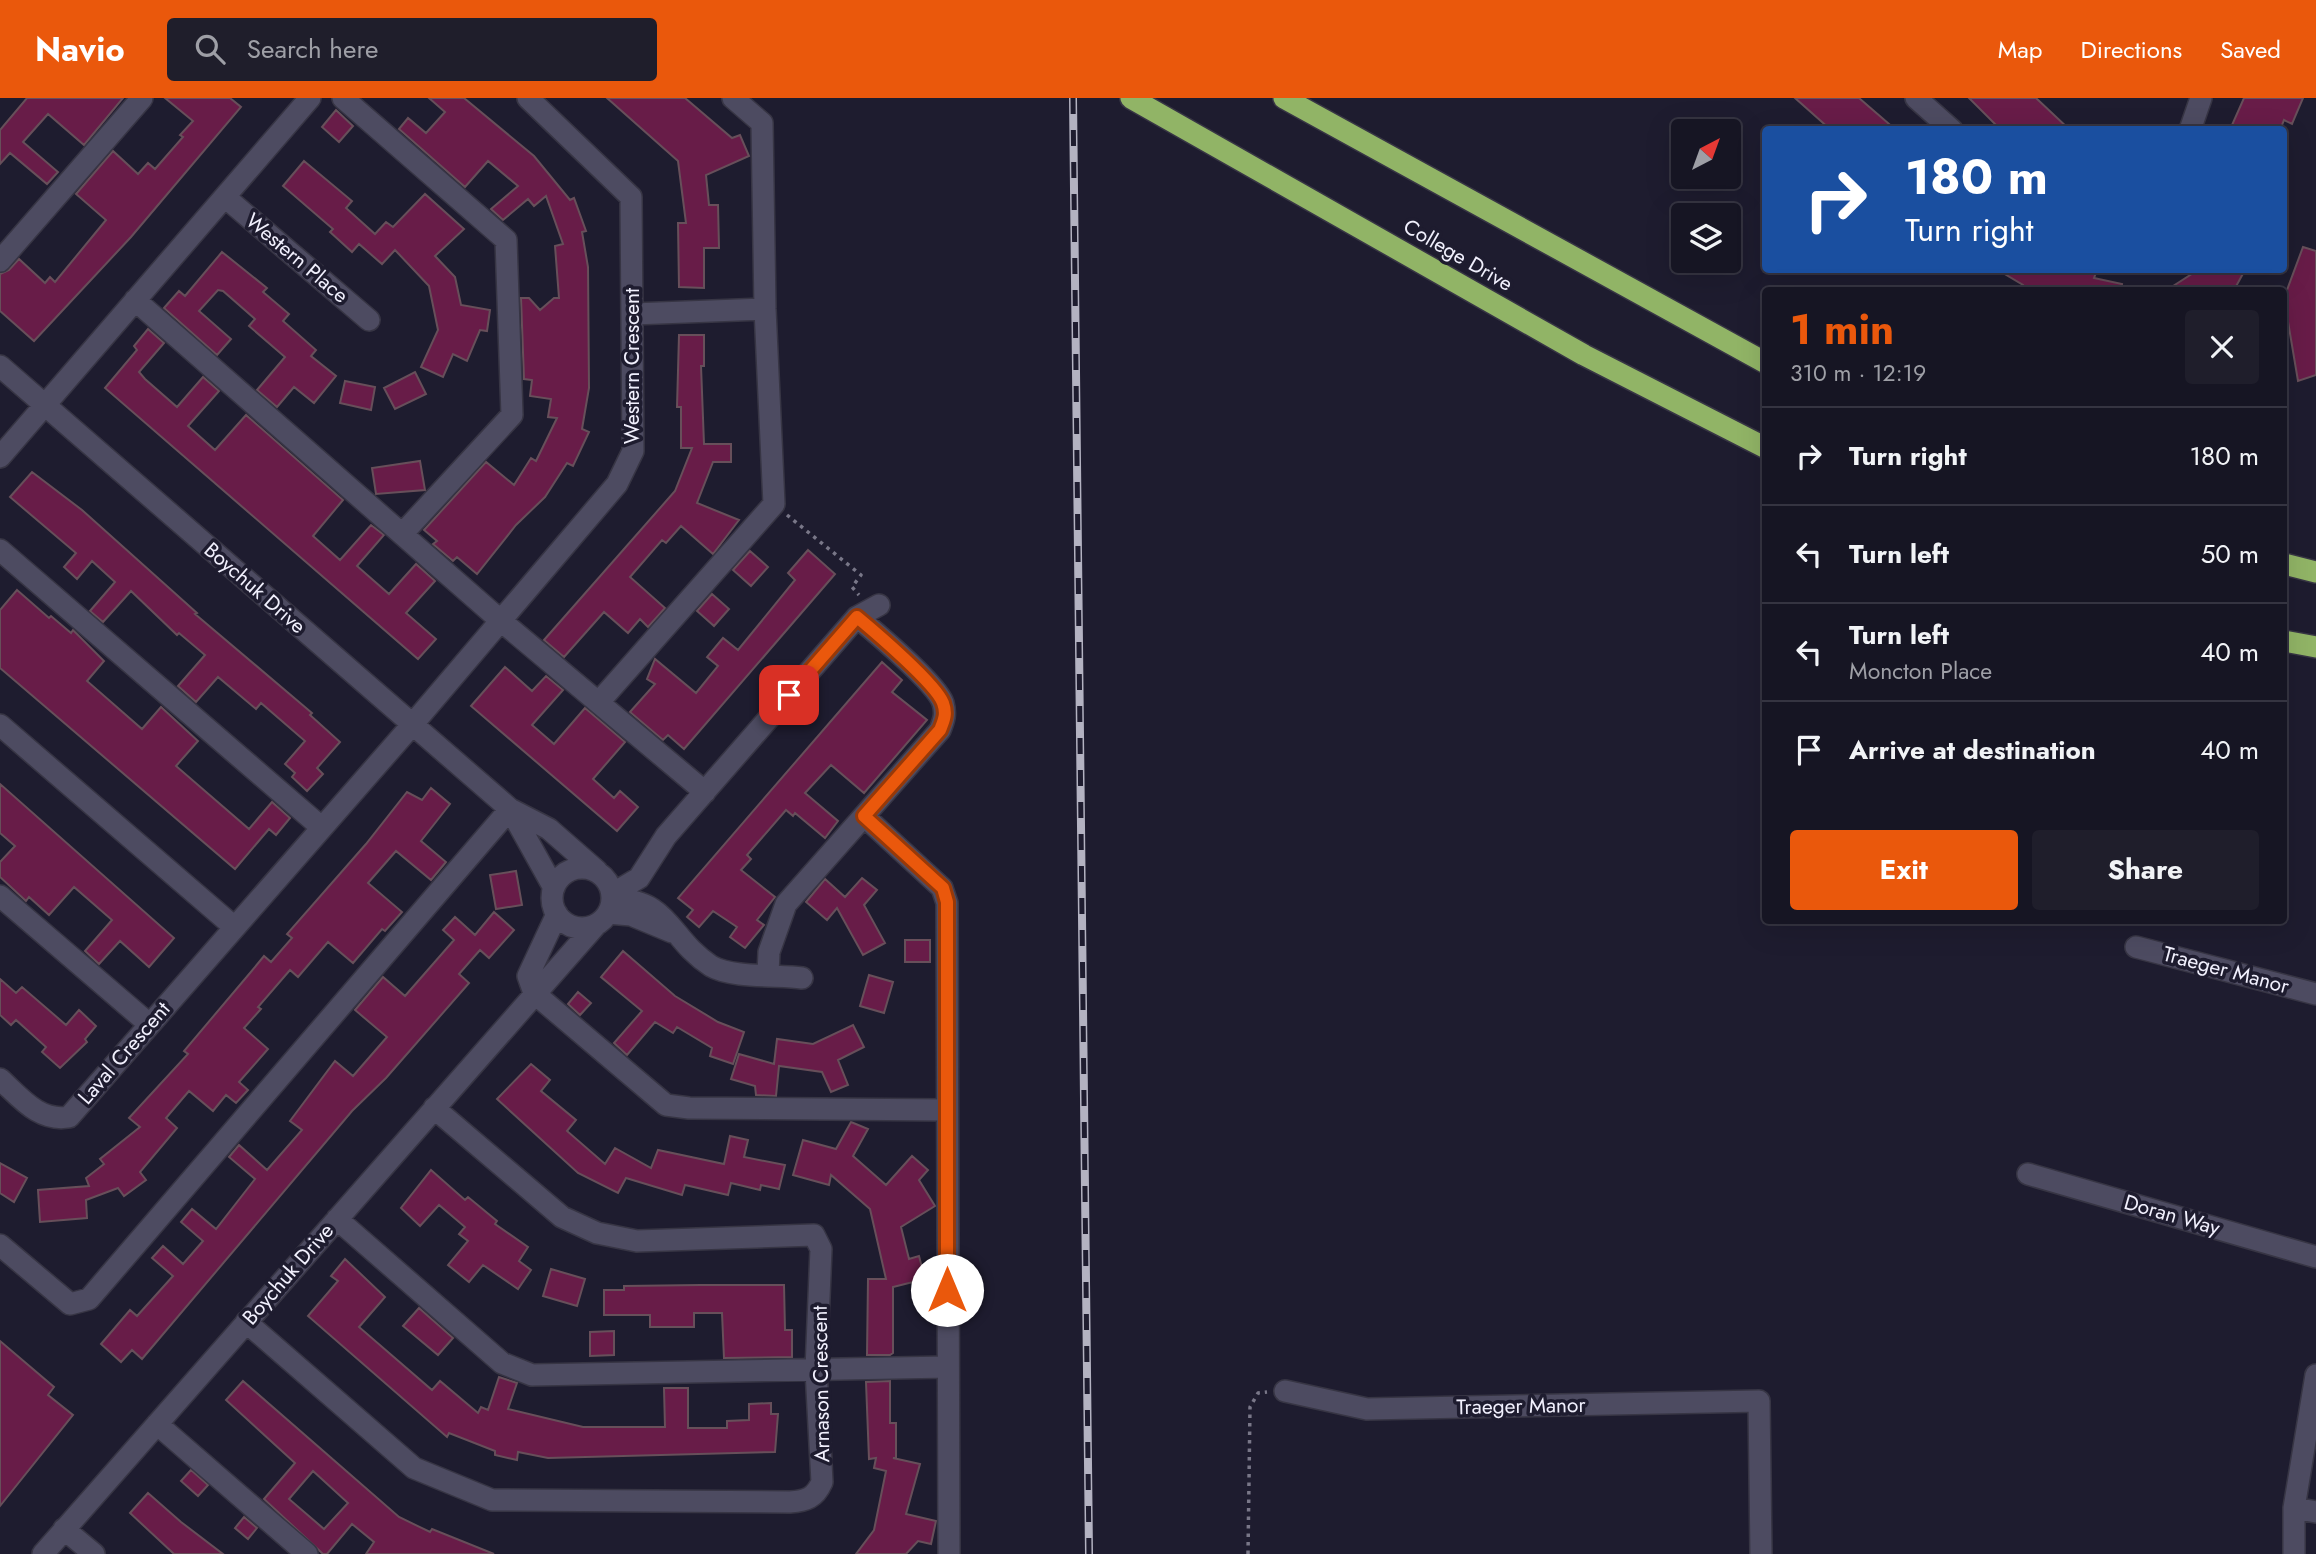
<!DOCTYPE html>
<meta charset="utf-8">
<style>
:root{--surface:#161523;--page:#1f1e2b;--text:#f1f3f6;--muted:#9e9fa6;--line:#353441;--accent:#ea580c}
body{margin:0;font-family:Jost,sans-serif;background:var(--page);color:var(--text);height:100vh;display:flex;flex-direction:column;font-size:26px;white-space:nowrap}
*{box-sizing:border-box;margin:0}
p{font-size:23px;color:var(--muted)}
.icon{flex:none;width:38px;height:38px;fill:none;stroke:currentColor;stroke-width:2;stroke-linecap:round;stroke-linejoin:round}
.map{position:relative;flex:1;overflow:hidden}
.sheet{position:absolute;left:1762px;top:189px;width:525px;height:637px;display:flex;flex-direction:column;background:var(--surface);border-radius:7px;box-shadow:0 7px 28px #0002,0 0 0 2px var(--line)}
.sheet>*{flex:none}
.banner{position:absolute;left:1762px;top:28px;width:525px;height:147px;border-radius:7px;box-shadow:0 7px 28px #0002,0 0 0 2px var(--line);background:#1a4fa0;color:#fff;overflow:hidden}
.needle{width:46px;rotate:41deg}
.tools{position:absolute;left:1671px;top:21px;display:grid;gap:14px}
.tools a{display:grid;place-items:center;width:70px;height:70px;border-radius:7px;background:var(--surface);box-shadow:0 7px 28px #0002,0 0 0 2px var(--line);font-size:35px}
.pin{position:absolute;display:grid;place-items:center;width:60px;height:60px;color:#fff;margin:-30px;border-radius:14px;box-shadow:0 4px 10px #0006}
.me{position:absolute;width:77px;margin:-38px;rotate:0deg;stroke-linejoin:round;filter:drop-shadow(0 0 5px #0008)}
.turn{display:flex;align-items:center;gap:24px;height:147px;padding:0 28px;font-size:32px}
.turn .icon{width:91px;height:91px;stroke-width:2.5}
.turn b{display:block;font-size:49px;line-height:60px}
.round{display:grid;place-items:center;flex:none;width:74px;height:74px;border-radius:7px;background:var(--page)}
.headline{display:flex;align-items:center;justify-content:space-between;height:119px;padding:0 28px}
h1{font-size:42px;font-weight:700;line-height:52px;color:var(--accent)}
.button{display:flex;gap:14px;margin-top:auto;padding:14px 28px}
.button a{flex:1;height:80px;border-radius:7px;background:var(--accent);color:#fff;font-size:28px;font-weight:700;line-height:80px;text-align:center}
.button a+a{background:var(--page);color:var(--text)}
ul{padding:0;list-style:none}
li{display:flex;align-items:center;gap:21px;height:98px;padding:0 28px;border-top:2px solid var(--line)}
li div{flex:1}
li b{display:block;font-size:26px}
li em{font-style:normal}
header{display:flex;align-items:center;gap:42px;box-sizing:border-box;height:98px;padding:0 35px;background:var(--accent);color:#fff}
header strong{font-size:33px}
nav{display:flex;gap:38px;margin-inline-start:auto;font-size:24px}
.search{width:490px;height:63px;background:var(--page);display:flex;align-items:center;gap:18px;box-sizing:border-box;padding:0 24px;border-radius:7px;color:var(--muted);font-size:26px}
.map>svg:first-child{display:block}
.building{fill:#681c48;stroke:#674f5a;stroke-width:2;fill-rule:evenodd}
.lines{fill:none;stroke-linecap:round;stroke-linejoin:round}
.minor-casing{stroke:#373544;stroke-width:24}
.highway-casing{stroke:#373544;stroke-width:24}
.path{stroke:#797788;stroke-width:3.5;stroke-dasharray:3.5 5;stroke-linecap:butt}
.minor{stroke:#4d4b61;stroke-width:21}
.highway{stroke:#91b466;stroke-width:21}
.rail-casing{stroke:#b3b2c1;stroke-width:8}
.rail{stroke:#1e1c2f;stroke-width:5;stroke-dasharray:16;stroke-linecap:butt}
.route-casing{stroke:#983908;stroke-width:18}
.route{stroke:#ea580c;stroke-width:12}
.labels{text-anchor:middle;dominant-baseline:central;stroke-width:7;stroke-linejoin:round;paint-order:stroke}
.street-label{font-size:21px;fill:#f1f0fd;stroke:#1e1c2f}
</style>
<header>
<strong>Navio</strong>
<div class="search"><svg class="icon" aria-label="search" viewBox="0 0 24 24"><circle cx="10" cy="10" r="6"/><path d="M15 15l6 6"/></svg>Search here</div>
<nav><a>Map</a><a>Directions</a><a>Saved</a></nav>
</header>
<div class="map">
<svg width="2316" height="1456" viewBox="0 0 2316 1456">
<rect width="100%" height="100%" fill="#1e1c2f"/>
<path class="building" d="M27,0H123L84,47L48,16L23,44L58,74L47,86L10,55L0,66V32Z
M165,0H230L241,9L131,139L34,243L0,213V176L9,172L19,161L45,185L50,179L55,184L106,122L76,96L113,53L138,76L148,65L155,71L183,39L180,37L193,23Z
M429,0H464L534,58L570,102L574,100L586,133L582,134L588,169L589,290L582,331L589,334L573,368L567,365L545,399L516,427L477,476L457,459L453,463L433,446L437,443L424,432L486,364L514,387L531,360L536,363L557,320L548,319L551,301L530,298L532,282L524,281L521,200H529L540,212L554,200H559L555,148L563,146L546,98L534,108L528,101L503,122L491,111L518,88L488,63L465,89L399,31L408,20L426,35L445,14Z
M607,0H685L732,40L740,37L749,58L706,77L709,107H718L719,150H704V190L679,189L678,125H686L678,63Z
M1795,0H1859L1896,32H1831Z
M1969,0H2036L2070,32H2001Z
M2244,0H2303L2292,26L2284,22L2280,32H2241L2232,27Z
M336,12L353,28L339,44L322,29Z
M304,63L352,103L346,110L375,136L386,124L393,129L425,96L464,131L435,158L455,179L461,207L490,212L487,233L480,232L467,263L453,256L443,279L421,269L438,232L429,188L395,152L382,166L359,146L352,154L330,134L333,131L283,88Z
M2303,149L2316,153V277L2298,283L2284,200Z
M222,154L267,190L263,194L289,216L283,223L316,252L311,258L336,278L314,305L294,289L277,309L257,292L285,259L249,228L255,221L223,193L218,192L199,213L231,241L217,257L164,210L179,193L185,198Z
M1998,172H2097L2094,180L2122,186L2121,192H2021L2023,187Z
M2198,172H2245L2234,192H2167Z
M148,231L164,245L139,274L145,281L177,309L203,279L219,293L188,328L215,352L246,317L343,402L313,438L340,462L371,427L384,437L357,468L389,496L416,466L435,483L406,515L436,541L418,561L105,290L137,252L134,248Z
M679,237H704V268H701L704,346H731V364H713L697,405L739,422L713,456L681,428L666,445L662,442L630,479L665,510L648,529L640,521L628,535L604,514L564,559L544,542L675,393L692,350H681V309H677Z
M415,274L426,296L395,311L384,290Z
M345,283L375,289L371,312L340,305Z
M420,363L425,392L376,396L372,370Z
M32,374L82,412L197,515L195,516L312,615L310,617L340,644L317,670L323,676L307,693L292,679L295,675L285,666L305,643L261,605L256,611L218,579L196,604L178,588L205,557L179,535L177,537L131,493L103,524L90,513L115,484L92,463L77,481L64,469L76,455L10,399Z
M808,452L835,476L684,651L668,637L663,642L630,614L655,586L647,581L655,561L696,595L718,568L707,559L723,540L738,552L795,482L788,475Z
M750,453L768,469L751,488L733,472Z
M17,492L49,520L51,518L71,535L73,532L104,563L87,583L142,631L161,609L198,643L176,668L249,731L272,704L290,720L276,737L269,731L235,771L0,570V512Z
M712,496L729,511L714,528L697,513Z
M882,564L902,582L892,594L927,622L864,695L831,667L805,695L838,723L825,740L795,715L793,718L786,712L747,757L751,761L741,772L775,799L757,822L764,827L745,850L730,839L737,829L713,813L699,829L687,819L693,812L678,800Z
M505,569L532,593L546,578L563,592L532,627L554,646L585,610L625,644L593,681L614,700L620,693L638,709L617,733L471,608Z
M0,686L174,840L149,869L120,843L99,866L85,853L112,822L74,789L49,817L29,799L26,803L0,779V764L15,748L0,735Z
M431,690L450,706L421,743L446,764L431,782L396,753L368,785L402,814L385,833L382,831L353,865L328,844L298,879L290,872L258,909L261,911L244,930L268,951L239,984L248,992L236,1005L226,997L213,1013L189,993L166,1020L177,1030L140,1074L146,1082L124,1098L118,1090L86,1102L87,1120L40,1124L38,1092L89,1088L86,1080L104,1066L100,1061L140,1029L129,1020L188,956L184,953L250,875L264,858L271,864L292,840L287,836L366,746L407,694L422,702Z
M516,773L522,807L496,811L490,777Z
M862,780L877,792L864,807L885,845L863,857L837,810L827,822L806,804L825,781L845,799Z
M494,814L514,832L489,860L480,852L459,876L469,885L386,980L352,1013L142,1261L132,1252L121,1264L101,1246L130,1212L137,1218L173,1178L152,1160L163,1148L183,1166L203,1143L181,1124L192,1111L216,1131L255,1081L229,1059L239,1047L267,1072L302,1032L290,1023L335,963L353,978L387,939L355,912L383,879L405,898L454,842L443,832L455,819L475,837Z
M905,842H930V864H905Z
M623,853L675,898L718,924L744,934L733,966L710,958L712,950L677,929L673,935L655,924L627,957L614,945L642,913L601,879Z
M869,877L893,884L884,915L860,908Z
M0,881L16,895L22,889L66,927L79,912L96,928L85,941L87,944L60,970L42,954L46,949L16,922L11,927L0,917Z
M578,894L591,905L580,917L568,906Z
M853,927L864,949L838,962L848,987L831,994L822,974L779,968L776,998L756,997L755,988L731,981L739,956L774,966L777,941L813,946Z
M531,966L550,982L541,993L576,1022L567,1033L605,1066L615,1050L651,1070L658,1052L724,1066L730,1038L748,1042L744,1059L785,1067L779,1091L761,1087L760,1092L731,1085L728,1097L685,1087L682,1097L626,1080L618,1095L578,1075L497,1001Z
M851,1024L868,1031L853,1058L886,1087L912,1058L928,1072L919,1082L935,1108L901,1129L909,1161L919,1158L925,1181L893,1189V1255L890,1257H867L868,1181H886L870,1111L831,1077L829,1087L793,1077L803,1042L836,1051Z
M0,1065L27,1080L14,1104L0,1095Z
M431,1072L465,1102L468,1099L497,1123L495,1126L528,1149L519,1163L531,1172L518,1191L483,1167L469,1184L448,1167L468,1143L459,1136L465,1129L439,1107L420,1128L401,1110Z
M345,1161L385,1199L359,1229L432,1292L440,1283L478,1315L481,1309L488,1312L499,1279L517,1285L508,1311L583,1329H665L664,1290H688V1330H727V1323L749,1322V1306L771,1305V1316H778L775,1354L548,1360L518,1354L517,1362L495,1357V1353L449,1335L447,1339L308,1218L338,1183L331,1178Z
M551,1171L585,1181L577,1208L543,1198Z
M700,1187H784L785,1232H792V1259L724,1260L722,1215H694V1229H650V1217H604V1192H624V1188Z
M419,1210L453,1240L438,1257L403,1228Z
M614,1233V1257L590,1258V1234Z
M0,1243L54,1289L48,1297L73,1317L0,1408Z
M243,1283L399,1419L430,1434L432,1431L494,1456H366L374,1444L352,1426L327,1456H323L264,1401L295,1365L226,1302ZM313,1373L348,1405L324,1431L289,1401Z
M890,1283V1325H896V1360H893L920,1366L906,1416L936,1423L931,1446L918,1443L906,1456H856L874,1432L886,1373L874,1370L876,1360L869,1361L866,1284Z
M191,1372L208,1387L198,1398L181,1383Z
M148,1395L181,1424L223,1456H174L130,1415Z
M244,1419L257,1430L248,1441L235,1430Z"/>
<g class="lines">
<defs>
<path id="minor" d="M343,0L506,142L512,317L404,434
M1916,0L1952,32
M2190,32L2201,0
M225,99L369,222
M0,163L142,0
M135,202L500,522L705,694
M633,216L765,211
M0,268L510,711L549,731L597,773
M0,359L310,0
M0,452L321,729
M599,604L774,406L765,211L762,25L733,0
M0,627L233,828
M510,711L554,790
M864,718L942,790L947,805L949,1456
M552 800a30 30 0 1 1 60 0a30 30 0 1 1-60 0Z
M612,796L639,780L666,738L857,519L879,507
M0,798L149,926
M613,801C670,801 669,841 711,868C731,880 778,877 802,880
M608,815L631,817L672,834
M2136,849L2316,896
M768,876L769,854L786,806L940,632C944,622 946,616 943,605C937,586 875,534 857,519
M534,895L666,1007L689,1010L947,1012
M534,895L528,878L557,816
M0,981C21,1000 39,1024 69,1019L412,627L617,386L633,353L631,99L528,0
M2028,1076L2316,1159
M337,1121L502,1265L532,1277L948,1269
M0,1147L70,1206L89,1201L510,711
M246,1224L414,1370L492,1402L790,1404C806,1403 815,1400 822,1384L816,1272L821,1151L814,1137L637,1143L597,1135L562,1119L434,1010
M1285,1293L1367,1311L1759,1303L1761,1456
M157,1326L307,1456
M2294,1410L2316,1414
M64,1431L94,1456
M43,1456L595,828
M2294,1456V1410L2316,1277"/>
<path id="highway" d="M1131,0L1584,257L1766,350
M1284,0L1766,265
M2284,466L2316,474
M2284,543L2316,549"/>
</defs>
<use href="#minor" class="minor-casing"/>
<use href="#highway" class="highway-casing"/>
<path class="path" d="M787,417L861,477L852,489L859,497
M1248,1456L1250,1309L1258,1295L1267,1294"/>
<use href="#minor" class="minor"/>
<use href="#highway" class="highway"/>
<defs>
<path id="rail" d="M1073,0L1089,1456"/>
</defs>
<use href="#rail" class="rail-casing"/>
<use href="#rail" class="rail"/>
</g>
<g class="lines">
<defs>
<path id="route" d="M789,597L857,519C875,534 936,586 943,605C947,616 944,622 940,632L864,718L943,790L947,804V1192"/>
</defs>
<use href="#route" class="route-casing"/>
<use href="#route" class="route"/>
</g>
<g class="labels">
<g class="street-label">
<text transform="translate(1458 157) rotate(30)">College Drive</text>
<text transform="translate(297 160) rotate(40)">Western Place</text>
<text transform="translate(632 268) rotate(-90)">Western Crescent</text>
<text transform="translate(255 490) rotate(41)">Boychuk Drive</text>
<text transform="translate(2226 872) rotate(15)">Traeger Manor</text>
<text transform="translate(124 955) rotate(-49)">Laval Crescent</text>
<text transform="translate(2172 1117) rotate(16)">Doran Way</text>
<text transform="translate(288 1176) rotate(-49)">Boychuk Drive</text>
<text transform="translate(821 1286) rotate(-91)">Arnason Crescent</text>
<text transform="translate(1521 1308) rotate(-1)">Traeger Manor</text>
</g>
</g>
</svg>
<div class="tools">
<a><svg class="needle" viewBox="-14 -14 28 28"><path d="M0-13l5 13h-10z" fill="#e53935"/><path d="M0 13l5-13h-10z" fill="#9e9fa6"/></svg></a>
<a><svg class="icon" aria-label="layers" viewBox="0 0 24 24"><path d="M12 4l9 5-9 5-9-5zM3 14l9 5 9-5"/></svg></a>
</div>
<div class="pin" style="left:789px;top:597px;background:#d93025"><svg class="icon" aria-label="arrive" viewBox="0 0 24 24"><path d="M6 21V4h12l-3 4 3 4H6"/></svg></div>
<svg class="me" style="left:947px;top:1192px" viewBox="-20 -20 40 40"><circle r="19" fill="#fff"/><path d="M0-13L10 11 0 6-10 11z" fill="#ea580c"/></svg>
<div class="banner">
<div class="turn"><svg class="icon" aria-label="right" viewBox="0 0 24 24"><path d="M7 20v-9h11M14 6l5 5-5 5"/></svg><div><b>180 m</b>Turn right</div></div>
</div>
<section class="sheet">
<div class="headline"><div><h1>1 min</h1><p>310 m · 12:19</p></div><a class="round"><svg class="icon" aria-label="close" viewBox="0 0 24 24"><path d="M6 6l12 12M18 6L6 18"/></svg></a></div>
<ul>
<li><svg class="icon" aria-label="right" viewBox="0 0 24 24"><path d="M7 20v-9h11M14 6l5 5-5 5"/></svg><div><b>Turn right</b></div><em>180 m</em></li>
<li><svg class="icon" aria-label="left" viewBox="0 0 24 24"><path d="M17 20v-9H6M10 6l-5 5 5 5"/></svg><div><b>Turn left</b></div><em>50 m</em></li>
<li><svg class="icon" aria-label="left" viewBox="0 0 24 24"><path d="M17 20v-9H6M10 6l-5 5 5 5"/></svg><div><b>Turn left</b><p>Moncton Place</p></div><em>40 m</em></li>
<li><svg class="icon" aria-label="arrive" viewBox="0 0 24 24"><path d="M6 21V4h12l-3 4 3 4H6"/></svg><div><b>Arrive at destination</b></div><em>40 m</em></li>
</ul>
<div class="button"><a>Exit</a><a>Share</a></div>
</section>
</div>
